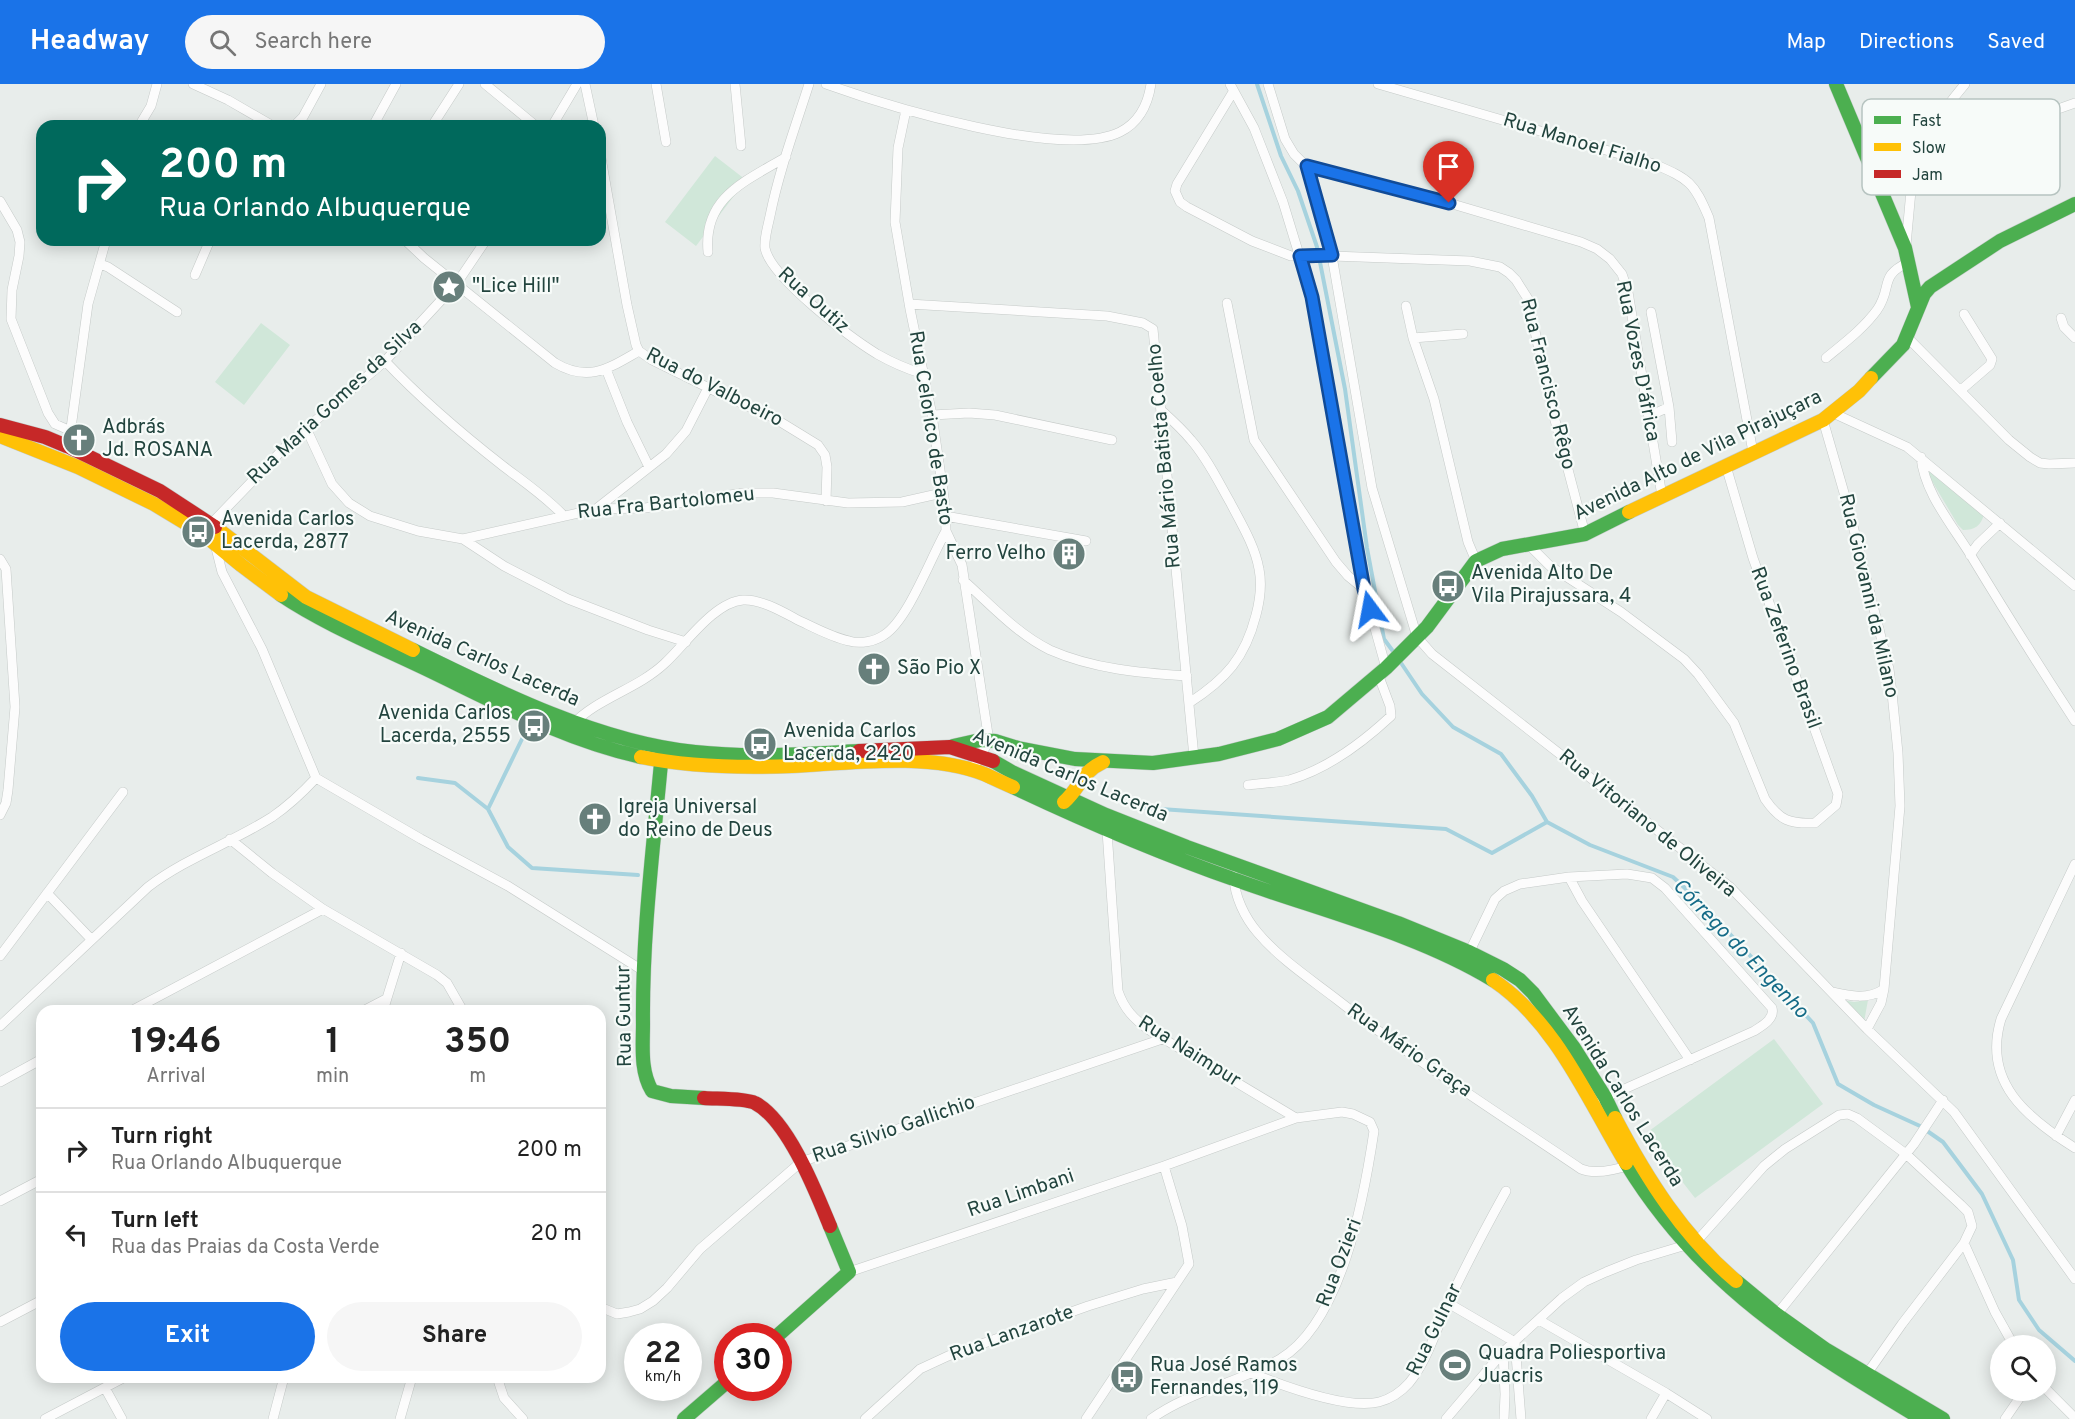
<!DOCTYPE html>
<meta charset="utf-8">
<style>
:root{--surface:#fff;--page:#f6f6f6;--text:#222;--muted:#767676;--line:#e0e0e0;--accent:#1a73e8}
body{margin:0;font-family:Overpass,sans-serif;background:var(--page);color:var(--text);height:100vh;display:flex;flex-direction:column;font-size:22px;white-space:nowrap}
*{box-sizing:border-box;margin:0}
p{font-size:20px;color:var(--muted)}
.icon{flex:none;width:33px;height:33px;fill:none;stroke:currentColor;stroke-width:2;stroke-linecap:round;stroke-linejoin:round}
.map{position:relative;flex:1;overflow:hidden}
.side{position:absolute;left:36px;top:921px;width:570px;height:378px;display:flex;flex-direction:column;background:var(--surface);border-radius:18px;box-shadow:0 3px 15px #0003}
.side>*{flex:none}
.hud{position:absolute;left:36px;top:36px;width:570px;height:126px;border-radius:18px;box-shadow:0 3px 15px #0003;background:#00695c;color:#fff;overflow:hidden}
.fabs{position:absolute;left:1990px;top:1251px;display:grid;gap:12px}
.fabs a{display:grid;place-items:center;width:66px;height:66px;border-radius:50%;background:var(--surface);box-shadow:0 3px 15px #0003;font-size:30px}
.speed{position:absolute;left:624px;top:1239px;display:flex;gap:12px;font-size:30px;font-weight:700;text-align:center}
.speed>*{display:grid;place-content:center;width:78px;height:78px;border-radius:50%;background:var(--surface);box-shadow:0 3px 15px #0003;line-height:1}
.speed small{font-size:15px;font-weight:400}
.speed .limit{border:9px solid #d22;background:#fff;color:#111}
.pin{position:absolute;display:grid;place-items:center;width:51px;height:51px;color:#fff;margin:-62px -26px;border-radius:50% 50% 50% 0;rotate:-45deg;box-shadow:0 0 6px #0007}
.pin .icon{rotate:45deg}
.me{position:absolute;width:66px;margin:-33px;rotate:347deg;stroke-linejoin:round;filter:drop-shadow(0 0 4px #0008)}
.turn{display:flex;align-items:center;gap:21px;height:126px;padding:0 24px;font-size:27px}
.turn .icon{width:78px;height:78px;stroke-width:2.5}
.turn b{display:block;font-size:42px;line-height:51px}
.eta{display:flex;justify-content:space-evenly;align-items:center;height:102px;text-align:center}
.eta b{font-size:36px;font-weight:700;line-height:42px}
.cta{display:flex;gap:12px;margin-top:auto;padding:12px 24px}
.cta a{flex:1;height:69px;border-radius:36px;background:var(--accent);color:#fff;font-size:24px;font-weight:700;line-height:69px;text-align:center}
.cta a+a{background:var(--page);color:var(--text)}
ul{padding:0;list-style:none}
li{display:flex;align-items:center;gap:18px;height:84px;padding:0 24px;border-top:2px solid var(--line)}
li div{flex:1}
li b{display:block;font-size:22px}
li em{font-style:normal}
header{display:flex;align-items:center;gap:36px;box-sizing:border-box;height:84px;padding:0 30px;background:var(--accent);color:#fff}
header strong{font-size:28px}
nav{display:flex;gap:33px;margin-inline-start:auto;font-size:21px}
.search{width:420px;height:54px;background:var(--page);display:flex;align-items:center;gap:15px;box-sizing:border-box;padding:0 21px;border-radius:33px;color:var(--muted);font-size:22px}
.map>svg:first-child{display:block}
.green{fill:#d0e7d9}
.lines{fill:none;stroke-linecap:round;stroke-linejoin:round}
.stream{stroke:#a6d2de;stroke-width:4}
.street-casing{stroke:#c5cac8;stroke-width:10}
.fast-casing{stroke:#c3cbc8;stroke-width:15}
.slow-casing{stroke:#c3cbc8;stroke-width:15}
.jam-casing{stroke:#c3cbc8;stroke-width:15}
.street{stroke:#fcfcfc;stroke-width:9}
.fast{stroke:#4caf50;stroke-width:14}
.slow{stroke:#ffc107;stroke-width:14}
.jam{stroke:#c62828;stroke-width:14}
.route-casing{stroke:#114b97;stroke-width:15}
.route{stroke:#1a73e8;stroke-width:10}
.labels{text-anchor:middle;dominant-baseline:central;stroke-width:4.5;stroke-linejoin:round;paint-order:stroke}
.street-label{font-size:20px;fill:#22443e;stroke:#f7fbf9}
.poi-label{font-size:20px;fill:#22443e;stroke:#f7fbf9;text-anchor:start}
.water-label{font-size:21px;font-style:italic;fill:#156b87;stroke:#f7fbf9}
.key{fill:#f7fbf9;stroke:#b7c4c1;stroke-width:1.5}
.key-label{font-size:16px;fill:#22443e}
</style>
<header>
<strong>Headway</strong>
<div class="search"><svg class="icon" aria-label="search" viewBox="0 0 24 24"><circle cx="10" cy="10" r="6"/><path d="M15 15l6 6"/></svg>Search here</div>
<nav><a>Map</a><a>Directions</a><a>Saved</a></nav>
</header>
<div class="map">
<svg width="2075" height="1335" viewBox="0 0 2075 1335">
<rect width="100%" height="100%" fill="#e8edeb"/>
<path class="green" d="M715,72L746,96L696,162L665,138Z
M261,239L290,261L244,321L215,298Z
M1928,385L1984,430C1981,442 1975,446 1963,446L1958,441L1926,387Z
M1842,916L1854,918L1868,916L1864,938Z
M1774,955L1823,1020L1695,1114L1645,1050Z"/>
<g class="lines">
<path class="stream" d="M1257,0L1281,72L1298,107L1317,163L1345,305L1367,464L1384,555L1395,570
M1399,576L1422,610L1453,643L1501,670L1532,712L1547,738L1590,761L1673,793L1701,819L1813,939L1838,1000L1874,1021L1920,1042L1943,1058L1982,1110L2013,1176L2019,1216L2039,1246L2075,1277
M522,655L488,725L508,763L532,784L638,791
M418,694L455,699L488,725
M1132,723L1446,745L1492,769L1547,738"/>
<defs>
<path id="street" d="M193,0L228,16L273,42
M485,0L536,42
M585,0L594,42
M656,0L666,58
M735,0L741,62
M809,0C795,44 779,87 770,132C768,142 764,154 765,164C770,193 851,254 877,270C891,278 907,285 923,290
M826,0C887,22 1063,76 1120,48C1140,38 1148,20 1151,0
M1230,0L1254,44L1283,118L1312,213L1364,505L1386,584
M1268,0L1285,55L1294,70L1307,83L1332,172L1372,404L1417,553L1432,570L1730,803L1867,945L1954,1028L2075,1195
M1378,0L1654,80C1689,95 1694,98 1709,134L1753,368
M1233,8L1177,100L1175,107L1180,118L1187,123L1252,157L1291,172H1332L1470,177L1500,183L1509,189L1516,196L1528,215L1551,321L1585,450
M906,26L898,64L895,138L910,225L932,331L945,421L946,447L962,481L989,657L972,686
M139,42L151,22L157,0
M294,42L303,33L321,0
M373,42L396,0
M432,42L459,0
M552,42L577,0
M600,68L627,221L636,261L639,267L652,276L719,309L774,334L818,361L825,371L827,383L826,417
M1917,75L2075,19
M1307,83L1449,119L1581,158L1597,165L1610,175L1622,190L1628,208L1662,412
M0,117L17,146L20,158L19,172L12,206L11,235L48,329L55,340L71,347
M405,156L424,174L555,279C589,299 609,284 639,267
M1906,161L1913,85C1924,53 1943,26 1965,0
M708,168C703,113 746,97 786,73
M100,180L108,183L177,228
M195,191L210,156
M1227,219L1254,356L1336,478L1348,492L1364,505
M909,220L1107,232L1143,239L1153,245L1194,673
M1406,222L1413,254L1434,315L1468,458L1476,477
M1651,228L1669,323L1672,358
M2061,234L2064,243L2075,254
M1413,254L1463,250
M1908,254L2009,356L2030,373L2040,379L2049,380L2075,379
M1826,274C1844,259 1863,245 1877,226C1893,203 1878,192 1909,178
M385,277C421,315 462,350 503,382C524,398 545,412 564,432
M606,285L627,338L649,383
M1961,306L1990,281L1992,275L1964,230
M1162,327C1172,336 1182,345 1191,356C1207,374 1218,397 1230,418C1241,439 1255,462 1259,485C1262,500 1260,516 1256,531C1245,574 1226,595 1189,619
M1833,329L1907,363L2075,502
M932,331L969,329L995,331L1112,356
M1649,332L1669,323
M1823,336L1849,426L1889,585L1892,609L1898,669L1900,722L1884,905C1868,916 1850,912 1832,908
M306,344L332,400L349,419L370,432L418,447L463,455L504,482L568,515L648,546L686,558
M68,366L88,220L106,156
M1921,373C1924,408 1952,441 1970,470C2004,526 2039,582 2075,637
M596,425L666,370L686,347L708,304
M945,432L1086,457
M208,443L288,360L385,277L457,199L486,156
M463,455L596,425L645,424L743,409H773L848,419L902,418L942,409
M215,460L222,488L262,565L316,694L421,755L508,802L642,886
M1528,460L1550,482L1621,528L1684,575L1698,590L1734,639L1765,715C1780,737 1790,740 1815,739L1836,721L1838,710L1753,474L1726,382
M1970,471L1978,460L2000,439
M0,475L6,485L15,623L8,706L6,719L0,731
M963,496C990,520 1017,550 1050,566C1093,585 1141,589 1187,592
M573,640C598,614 637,605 664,580C685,561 714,518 743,516C761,515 783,528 798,536C815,544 831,553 849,557C860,560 874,558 884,551C908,536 931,473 946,447
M1248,701C1261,699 1276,699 1289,696C1328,685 1362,659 1391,632L1390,622L1378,590
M1108,743L1107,747L1118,907C1124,925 1134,935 1149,946L1296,1034
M230,755L272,789L323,825L437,891L447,899L463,927
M2075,780L2001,935C1982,998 2027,1034 2075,1064
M1234,792C1234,812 1245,834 1258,849C1279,874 1309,894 1335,914C1413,975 1498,1029 1581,1085C1596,1091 1615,1086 1630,1081
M1569,793L1582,817L1690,976
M47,809L91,855
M1468,871L1495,815L1504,807L1520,800L1569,793L1627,790L1652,794L1665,804L1772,924C1775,935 1762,942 1754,947L1602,1015
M0,872L123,708
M131,927L323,825
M363,927L386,915
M383,927L401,869
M0,942L148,803C186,774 231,759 272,733C288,722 303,708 316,694
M1867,945L1881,919L1884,905
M0,998L42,975
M2056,1052L2075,1016
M0,1117L42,1095
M1964,1159L1995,1228L2014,1262
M849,1188L1164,1082L1296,1034L1342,1028L1353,1030L1370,1038L1374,1047C1364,1114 1342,1238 1280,1275C1238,1299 1190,1307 1151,1335
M1448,1219L1515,1258L1521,1335
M600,1223L617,1230L629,1228L640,1225L653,1217L667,1204L700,1165L801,1078L1165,954
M1774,1234L1914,1060L1943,1016
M1539,1236L1666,1309L1707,1335
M0,1238L42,1216
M1503,1268L1505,1310L1504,1335
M1251,1289C1281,1301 1347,1326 1379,1318C1390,1315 1401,1308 1409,1299C1428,1276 1437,1243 1449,1217C1467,1179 1486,1143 1506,1107
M497,1293L504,1314L523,1335
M105,1304L122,1335
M2046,1305L2075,1334
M45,1335L125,1293
M273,1335L284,1293
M400,1335L412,1293
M865,1335L920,1285L948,1272L1088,1222L1143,1205L1177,1198
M1086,1335L1189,1180L1182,1142L1164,1082
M1446,1335L1503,1268L1562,1214L1584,1198L1606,1188L1636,1176L1696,1158L1764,1082L1785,1065L1839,1031L1848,1030L1857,1034L1906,1070L1961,1121L1968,1128L1972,1142L1964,1159L1902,1240L1864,1294
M1651,1335L1666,1309
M2005,1335L2025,1306"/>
<path id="fast" d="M1836,0L1905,164L1918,223
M1871,294L1903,261L1924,210L1930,203L2000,157L2075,120
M281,511C326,541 376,561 424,584C495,618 564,656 641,673
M413,566C498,608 601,659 695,668C750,674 804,670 859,667
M953,662L980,656L995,657L1018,664L1075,675L1153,679L1219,670L1278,655L1328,633L1386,584L1427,543L1476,477L1502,465L1585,450L1629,428
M662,668C654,758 642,849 643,940C643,962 640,987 652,1007L671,1012L704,1014
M993,677L1012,688L1106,731L1187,763L1398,839L1469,868L1503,885L1520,896L1533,909L1574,964L1605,1013L1615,1034
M1013,703C1087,738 1162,770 1239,797C1323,827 1417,850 1493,896
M1626,1079C1701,1202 1802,1263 1922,1335
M1736,1197L1776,1230L1825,1265L1943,1335
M777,1252L849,1188L830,1142
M684,1335L728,1297"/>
<path id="slow" d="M0,352L78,383L154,420L202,449L241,481L281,511
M1629,428L1823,336L1859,307L1871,294
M215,443L306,513L413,566
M641,673C690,683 742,684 792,682C849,679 929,668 984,690C993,694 1003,699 1013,703
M1064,718C1081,703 1080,689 1103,678
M1493,896C1556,938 1588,1016 1626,1079
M1615,1034C1647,1095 1683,1152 1736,1197"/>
<path id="jam" d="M0,341L45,353L69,363L160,407L215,443
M859,667L950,663L993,677
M704,1014C717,1015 744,1014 755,1019C788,1036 816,1108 830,1142"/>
</defs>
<use href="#street" class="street-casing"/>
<use href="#fast" class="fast-casing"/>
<use href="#slow" class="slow-casing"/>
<use href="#jam" class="jam-casing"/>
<use href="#street" class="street"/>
<use href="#fast" class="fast"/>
<use href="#slow" class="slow"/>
<use href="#jam" class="jam"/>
</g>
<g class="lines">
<defs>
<path id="route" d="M1370,525L1364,505L1312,213L1300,172L1332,171L1307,82L1449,119"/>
</defs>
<use href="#route" class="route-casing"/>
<use href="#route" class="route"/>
</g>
<defs>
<symbol id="sight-disc" viewBox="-11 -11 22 22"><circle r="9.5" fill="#677f7b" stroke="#f7fbf9"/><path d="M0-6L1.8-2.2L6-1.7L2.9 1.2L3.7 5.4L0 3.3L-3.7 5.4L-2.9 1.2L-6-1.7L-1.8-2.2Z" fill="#fff"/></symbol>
<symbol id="church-disc" viewBox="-11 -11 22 22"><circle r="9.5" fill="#677f7b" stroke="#f7fbf9"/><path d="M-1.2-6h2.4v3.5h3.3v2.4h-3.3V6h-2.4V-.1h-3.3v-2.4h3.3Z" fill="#fff"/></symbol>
<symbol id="bus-disc" viewBox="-11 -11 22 22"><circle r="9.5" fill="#677f7b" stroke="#f7fbf9"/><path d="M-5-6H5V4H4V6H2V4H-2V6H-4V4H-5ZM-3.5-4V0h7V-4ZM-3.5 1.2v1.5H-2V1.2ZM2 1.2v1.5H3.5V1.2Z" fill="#fff"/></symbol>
<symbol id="building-disc" viewBox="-11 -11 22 22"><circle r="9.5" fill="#677f7b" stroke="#f7fbf9"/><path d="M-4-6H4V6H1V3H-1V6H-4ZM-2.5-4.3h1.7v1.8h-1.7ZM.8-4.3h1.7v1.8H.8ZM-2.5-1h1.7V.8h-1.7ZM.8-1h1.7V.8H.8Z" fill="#fff"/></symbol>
<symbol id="stadium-disc" viewBox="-11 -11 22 22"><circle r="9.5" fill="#677f7b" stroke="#f7fbf9"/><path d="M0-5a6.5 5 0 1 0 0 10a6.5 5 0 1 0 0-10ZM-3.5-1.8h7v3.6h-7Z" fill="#fff"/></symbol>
</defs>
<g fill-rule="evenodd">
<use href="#sight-disc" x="430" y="184" width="38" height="38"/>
<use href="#church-disc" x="60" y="337" width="38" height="38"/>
<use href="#bus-disc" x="179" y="429" width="38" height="38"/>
<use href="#building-disc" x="1050" y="451" width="38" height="38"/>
<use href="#bus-disc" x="1429" y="483" width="38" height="38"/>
<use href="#church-disc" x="855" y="566" width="38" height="38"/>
<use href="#bus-disc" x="515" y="623" width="38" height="38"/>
<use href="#bus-disc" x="741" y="641" width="38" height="38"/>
<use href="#church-disc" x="576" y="716" width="38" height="38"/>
<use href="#stadium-disc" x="1436" y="1262" width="38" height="38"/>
<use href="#bus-disc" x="1108" y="1274" width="38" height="38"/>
</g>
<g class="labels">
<g class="street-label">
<text transform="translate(1582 60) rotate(17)">Rua Manoel Fialho</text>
<text transform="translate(813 217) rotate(42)">Rua Outiz</text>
<text transform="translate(1637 277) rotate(79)">Rua Vozes D'áfrica</text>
<text transform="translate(1547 300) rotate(76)">Rua Francisco Rêgo</text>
<text transform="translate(714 304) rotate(27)">Rua do Valboeiro</text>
<text transform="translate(335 319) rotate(-43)">Rua Maria Gomes da Silva</text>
<text transform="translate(930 344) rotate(81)">Rua Celorico de Basto</text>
<text transform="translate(1165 372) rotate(-95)">Rua Mário Batista Coelho</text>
<text transform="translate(1698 372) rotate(-26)">Avenida Alto de Vila Pirajuçara</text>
<text transform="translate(666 420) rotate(-6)">Rua Fra Bartolomeu</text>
<text transform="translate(1868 512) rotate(77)">Rua Giovanni da Milano</text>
<text transform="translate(1785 564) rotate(70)">Rua Zeferino Brasil</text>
<text transform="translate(482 575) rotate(24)">Avenida Carlos Lacerda</text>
<text transform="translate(1070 692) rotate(23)">Avenida Carlos Lacerda</text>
<text transform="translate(1647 740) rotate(39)">Rua Vitoriano de Oliveira</text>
<text transform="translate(625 932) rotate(-91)">Rua Guntur</text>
<text transform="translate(1409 967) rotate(35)">Rua Mário Graça</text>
<text transform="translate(1189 968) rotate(32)">Rua Naimpur</text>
<text transform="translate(1622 1012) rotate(58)">Avenida Carlos Lacerda</text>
<text transform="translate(894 1046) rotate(-19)">Rua Silvio Gallichio</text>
<text transform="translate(1021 1110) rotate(-19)">Rua Limbani</text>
<text transform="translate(1340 1179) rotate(-69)">Rua Ozieri</text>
<text transform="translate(1435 1246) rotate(-64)">Rua Gulnar</text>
<text transform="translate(1012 1250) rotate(-20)">Rua Lanzarote</text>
</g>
<g class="poi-label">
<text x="472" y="203">"Lice Hill"</text>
<text x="102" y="344">Adbrás<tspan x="102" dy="23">Jd. ROSANA</tspan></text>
<text x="221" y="436">Avenida Carlos<tspan x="221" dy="23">Lacerda, 2877</tspan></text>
<text x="1046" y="470" text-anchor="end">Ferro Velho</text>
<text x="1471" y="490">Avenida Alto De<tspan x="1471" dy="23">Vila Pirajussara, 4</tspan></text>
<text x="897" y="585">São Pio X</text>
<text x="511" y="630" text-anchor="end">Avenida Carlos<tspan x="511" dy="23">Lacerda, 2555</tspan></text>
<text x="783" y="648">Avenida Carlos<tspan x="783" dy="23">Lacerda, 2420</tspan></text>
<text x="618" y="724">Igreja Universal<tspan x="618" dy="23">do Reino de Deus</tspan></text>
<text x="1478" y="1270">Quadra Poliesportiva<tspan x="1478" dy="23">Juacris</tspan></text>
<text x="1150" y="1282">Rua José Ramos<tspan x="1150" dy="23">Fernandes, 119</tspan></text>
</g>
<g class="water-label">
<text transform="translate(1740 865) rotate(46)">Córrego do Engenho</text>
</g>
</g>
<rect x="1862" y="15" width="198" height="96" rx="9" class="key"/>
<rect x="1874" y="32" width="27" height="8" fill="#4caf50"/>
<rect x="1874" y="59" width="27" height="8" fill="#ffc107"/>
<rect x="1874" y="86" width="27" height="8" fill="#c62828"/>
<g class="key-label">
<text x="1912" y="42">Fast</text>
<text x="1912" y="69">Slow</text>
<text x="1912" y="96">Jam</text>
</g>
</svg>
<div class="fabs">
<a><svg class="icon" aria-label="search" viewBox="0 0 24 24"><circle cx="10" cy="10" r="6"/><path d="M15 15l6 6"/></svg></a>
</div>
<div class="speed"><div>22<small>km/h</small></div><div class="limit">30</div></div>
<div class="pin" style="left:1449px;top:119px;background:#d93025"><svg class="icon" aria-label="arrive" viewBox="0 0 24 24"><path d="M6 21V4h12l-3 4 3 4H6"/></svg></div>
<svg class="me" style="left:1370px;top:525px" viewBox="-20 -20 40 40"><path d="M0-17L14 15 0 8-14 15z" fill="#1a73e8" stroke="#fff" stroke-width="4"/></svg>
<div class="hud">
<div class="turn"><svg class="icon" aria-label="right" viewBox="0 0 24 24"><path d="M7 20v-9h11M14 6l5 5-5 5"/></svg><div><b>200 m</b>Rua Orlando Albuquerque</div></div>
</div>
<section class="side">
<div class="eta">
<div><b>19:46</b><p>Arrival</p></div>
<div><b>1</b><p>min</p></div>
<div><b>350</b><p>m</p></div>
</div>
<ul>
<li><svg class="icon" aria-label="right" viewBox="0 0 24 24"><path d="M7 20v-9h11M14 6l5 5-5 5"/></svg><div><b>Turn right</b><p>Rua Orlando Albuquerque</p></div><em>200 m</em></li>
<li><svg class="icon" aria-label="left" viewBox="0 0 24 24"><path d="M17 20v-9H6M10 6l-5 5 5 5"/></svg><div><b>Turn left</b><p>Rua das Praias da Costa Verde</p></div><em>20 m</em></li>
</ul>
<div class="cta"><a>Exit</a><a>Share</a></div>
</section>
</div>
